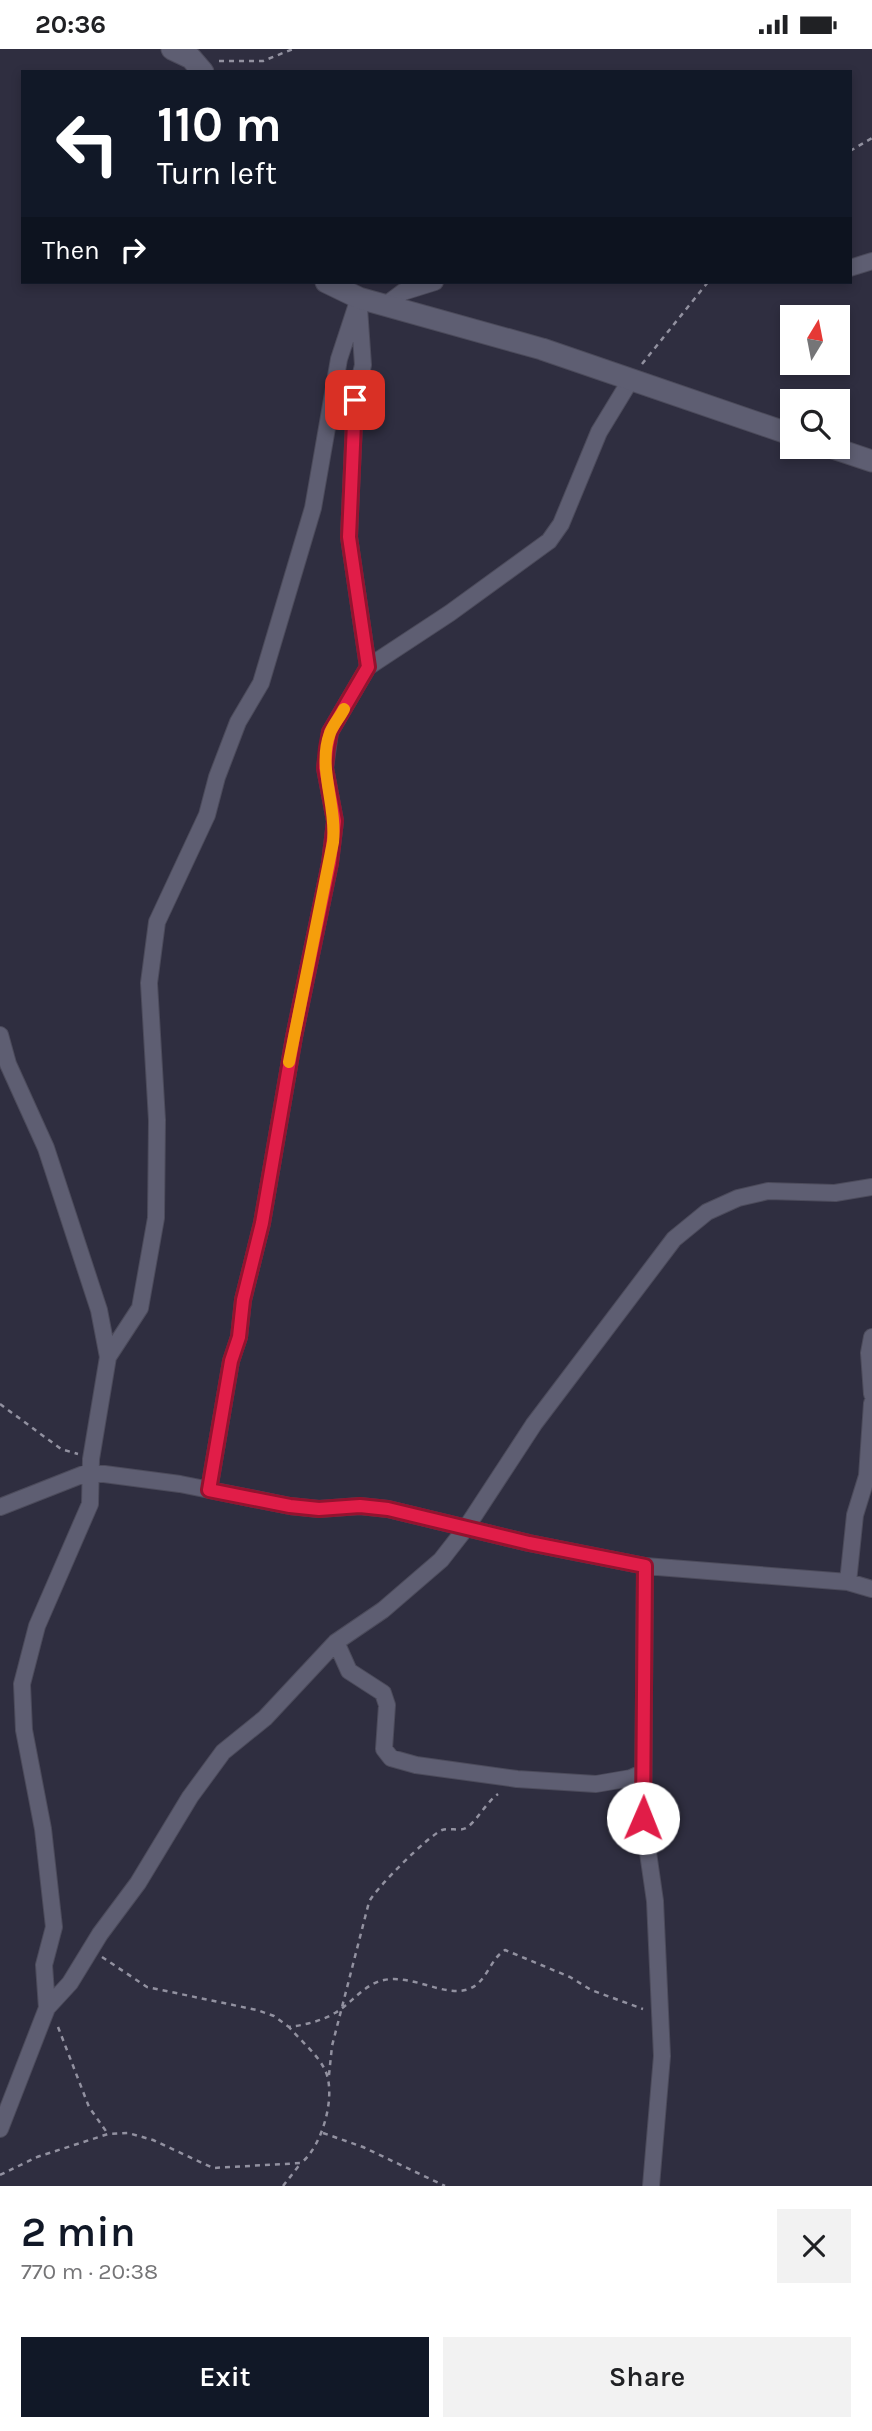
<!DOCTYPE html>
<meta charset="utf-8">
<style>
:root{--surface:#fff;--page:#f2f2f2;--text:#202124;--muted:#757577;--accent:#111827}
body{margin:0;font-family:Karla,sans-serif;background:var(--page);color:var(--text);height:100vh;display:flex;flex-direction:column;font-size:26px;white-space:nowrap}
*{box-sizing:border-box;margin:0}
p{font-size:23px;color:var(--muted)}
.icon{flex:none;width:38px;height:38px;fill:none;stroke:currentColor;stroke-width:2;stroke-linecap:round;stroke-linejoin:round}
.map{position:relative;height:2137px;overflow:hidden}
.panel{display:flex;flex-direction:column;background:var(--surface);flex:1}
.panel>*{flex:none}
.hud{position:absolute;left:21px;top:21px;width:831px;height:214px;border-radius:0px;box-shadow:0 4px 10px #0003;background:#111827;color:#fff;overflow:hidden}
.needle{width:46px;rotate:10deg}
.buttons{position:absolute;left:780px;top:256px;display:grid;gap:14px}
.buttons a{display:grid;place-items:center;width:70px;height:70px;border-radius:0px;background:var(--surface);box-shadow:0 4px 10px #0003;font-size:35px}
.pin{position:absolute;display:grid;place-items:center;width:60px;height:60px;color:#fff;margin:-30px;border-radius:14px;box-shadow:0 4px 10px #0006}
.me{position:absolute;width:77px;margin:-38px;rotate:1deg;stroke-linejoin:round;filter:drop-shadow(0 0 5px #0008)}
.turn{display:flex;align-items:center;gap:24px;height:147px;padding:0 21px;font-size:32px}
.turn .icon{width:91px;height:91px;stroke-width:2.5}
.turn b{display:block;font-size:49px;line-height:60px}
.then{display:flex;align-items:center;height:66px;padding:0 21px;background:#0003;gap:14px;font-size:26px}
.round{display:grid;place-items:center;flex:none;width:74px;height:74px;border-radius:0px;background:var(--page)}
.head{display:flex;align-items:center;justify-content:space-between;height:119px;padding:0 21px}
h1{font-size:42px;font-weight:600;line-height:52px;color:var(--accent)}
.cta{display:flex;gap:14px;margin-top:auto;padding:14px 21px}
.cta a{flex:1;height:80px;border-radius:0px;background:var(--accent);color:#fff;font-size:28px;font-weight:600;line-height:80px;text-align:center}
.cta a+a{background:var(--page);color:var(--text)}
.status{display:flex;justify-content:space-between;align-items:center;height:49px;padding:0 35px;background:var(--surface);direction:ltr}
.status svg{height:19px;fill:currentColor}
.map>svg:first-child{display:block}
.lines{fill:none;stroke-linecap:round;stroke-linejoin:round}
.street-casing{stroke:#4c4b5b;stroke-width:18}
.secondary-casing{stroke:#4c4b5b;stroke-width:23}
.path{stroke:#9291a0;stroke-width:2.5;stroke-dasharray:5 5;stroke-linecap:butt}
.street{stroke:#5e5e72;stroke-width:16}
.secondary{stroke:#5e5e72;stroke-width:21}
.route-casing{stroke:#92132f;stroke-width:18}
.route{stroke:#e11d48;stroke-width:12}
.slow{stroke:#f59e0b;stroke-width:12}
</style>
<div class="status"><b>20:36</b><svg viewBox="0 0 49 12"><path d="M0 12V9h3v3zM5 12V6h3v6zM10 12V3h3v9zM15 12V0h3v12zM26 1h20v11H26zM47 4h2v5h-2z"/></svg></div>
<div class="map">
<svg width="872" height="2137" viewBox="0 0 872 2137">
<rect width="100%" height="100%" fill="#2f2e40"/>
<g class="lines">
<defs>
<path id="street" d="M850,219L872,212
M387,255L403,243L435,233
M359,259L363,316L355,350L349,488L368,618
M0,986L8,1015L46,1099L99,1261L108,1308L91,1410L90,1455L37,1577L22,1635L24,1681L43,1780L54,1878L44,1916L47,1959L0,2080
M872,1288L869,1304L872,1345
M108,1308L140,1259L156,1169L157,1071L149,934L157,873L207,766L217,728L238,673L261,634L313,459L339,310L359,249
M209,1441L231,1312L239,1288L243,1251L262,1174L294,988L330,814L335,772L325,719L330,683L368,618L450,564L549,492L561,475L599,383L630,332
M0,1458L89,1423L180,1435L290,1457L319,1460L360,1457L388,1460L529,1494L645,1517L848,1533L872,1540
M645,1517L643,1769L655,1852L662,2007L651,2137
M848,1533L855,1466L867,1427L872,1354
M336,1593L349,1622L383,1644L387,1656L384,1700L391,1709L416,1716L517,1730L596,1735L631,1729L642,1724
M47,1959L70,1934L100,1885L138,1834L190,1748L223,1703L265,1669L336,1593L383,1561L441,1511L466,1479L534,1375L674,1190L707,1163L738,1149L768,1142L835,1144L872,1138"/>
<path id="secondary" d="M172,0L191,9L203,23
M326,233L359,249L542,300L793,386
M827,397L872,412"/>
</defs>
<use href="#street" class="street-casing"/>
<use href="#secondary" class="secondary-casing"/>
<path class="path" d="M219,12H263L293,0
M850,102L872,89
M642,315L708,233
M0,1355L61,1400L78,1405
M102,1908L147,1938L257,1961L274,1967L289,1978C305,1976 321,1972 335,1964C352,1954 364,1935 384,1931C413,1925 445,1949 469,1940C488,1932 489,1911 505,1901L570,1928L591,1941L643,1960
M58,1978L89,2058L108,2085
M329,2026L332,1997L369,1853C375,1840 428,1787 442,1781C451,1778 462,1784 469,1777C480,1767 486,1754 498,1745
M323,2084L363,2098L445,2137
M0,2126L37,2108L108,2085L128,2084L153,2091L213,2119L301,2114C322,2098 338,2044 324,2019C316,2004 300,1991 289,1978
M283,2137L301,2114"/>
<use href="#street" class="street"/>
<use href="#secondary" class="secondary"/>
</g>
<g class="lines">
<defs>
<path id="route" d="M355,351L349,488L368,618L330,683L327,699L325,719L335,772L330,814L294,988L262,1174L243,1251L239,1288L231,1312L209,1441L290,1457L319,1460L360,1457L388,1460L529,1494L645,1517L643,1769"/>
</defs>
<use href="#route" class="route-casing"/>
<use href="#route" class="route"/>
<path class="slow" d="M289,1013L333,793C337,755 317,719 330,684C333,676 340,668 344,660"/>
</g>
</svg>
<div class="buttons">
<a><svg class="needle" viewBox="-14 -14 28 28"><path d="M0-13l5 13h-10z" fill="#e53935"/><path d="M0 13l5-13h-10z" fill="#757577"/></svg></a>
<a><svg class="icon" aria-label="search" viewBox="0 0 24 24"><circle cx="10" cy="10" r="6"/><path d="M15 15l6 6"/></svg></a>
</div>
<div class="pin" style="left:355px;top:351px;background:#d93025"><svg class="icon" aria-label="arrive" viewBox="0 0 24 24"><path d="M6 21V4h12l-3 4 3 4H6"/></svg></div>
<svg class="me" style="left:643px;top:1769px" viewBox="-20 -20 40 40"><circle r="19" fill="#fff"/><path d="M0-13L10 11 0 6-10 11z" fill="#e11d48"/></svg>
<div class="hud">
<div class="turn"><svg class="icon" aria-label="left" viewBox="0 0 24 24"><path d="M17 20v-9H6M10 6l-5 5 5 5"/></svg><div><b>110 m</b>Turn left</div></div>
<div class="then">Then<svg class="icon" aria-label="right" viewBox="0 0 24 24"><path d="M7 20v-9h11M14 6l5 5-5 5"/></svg></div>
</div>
</div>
<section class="panel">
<div class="head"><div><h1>2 min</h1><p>770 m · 20:38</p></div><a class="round"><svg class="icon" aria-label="close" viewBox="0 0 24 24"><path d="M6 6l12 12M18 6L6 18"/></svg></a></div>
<div class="cta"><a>Exit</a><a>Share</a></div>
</section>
